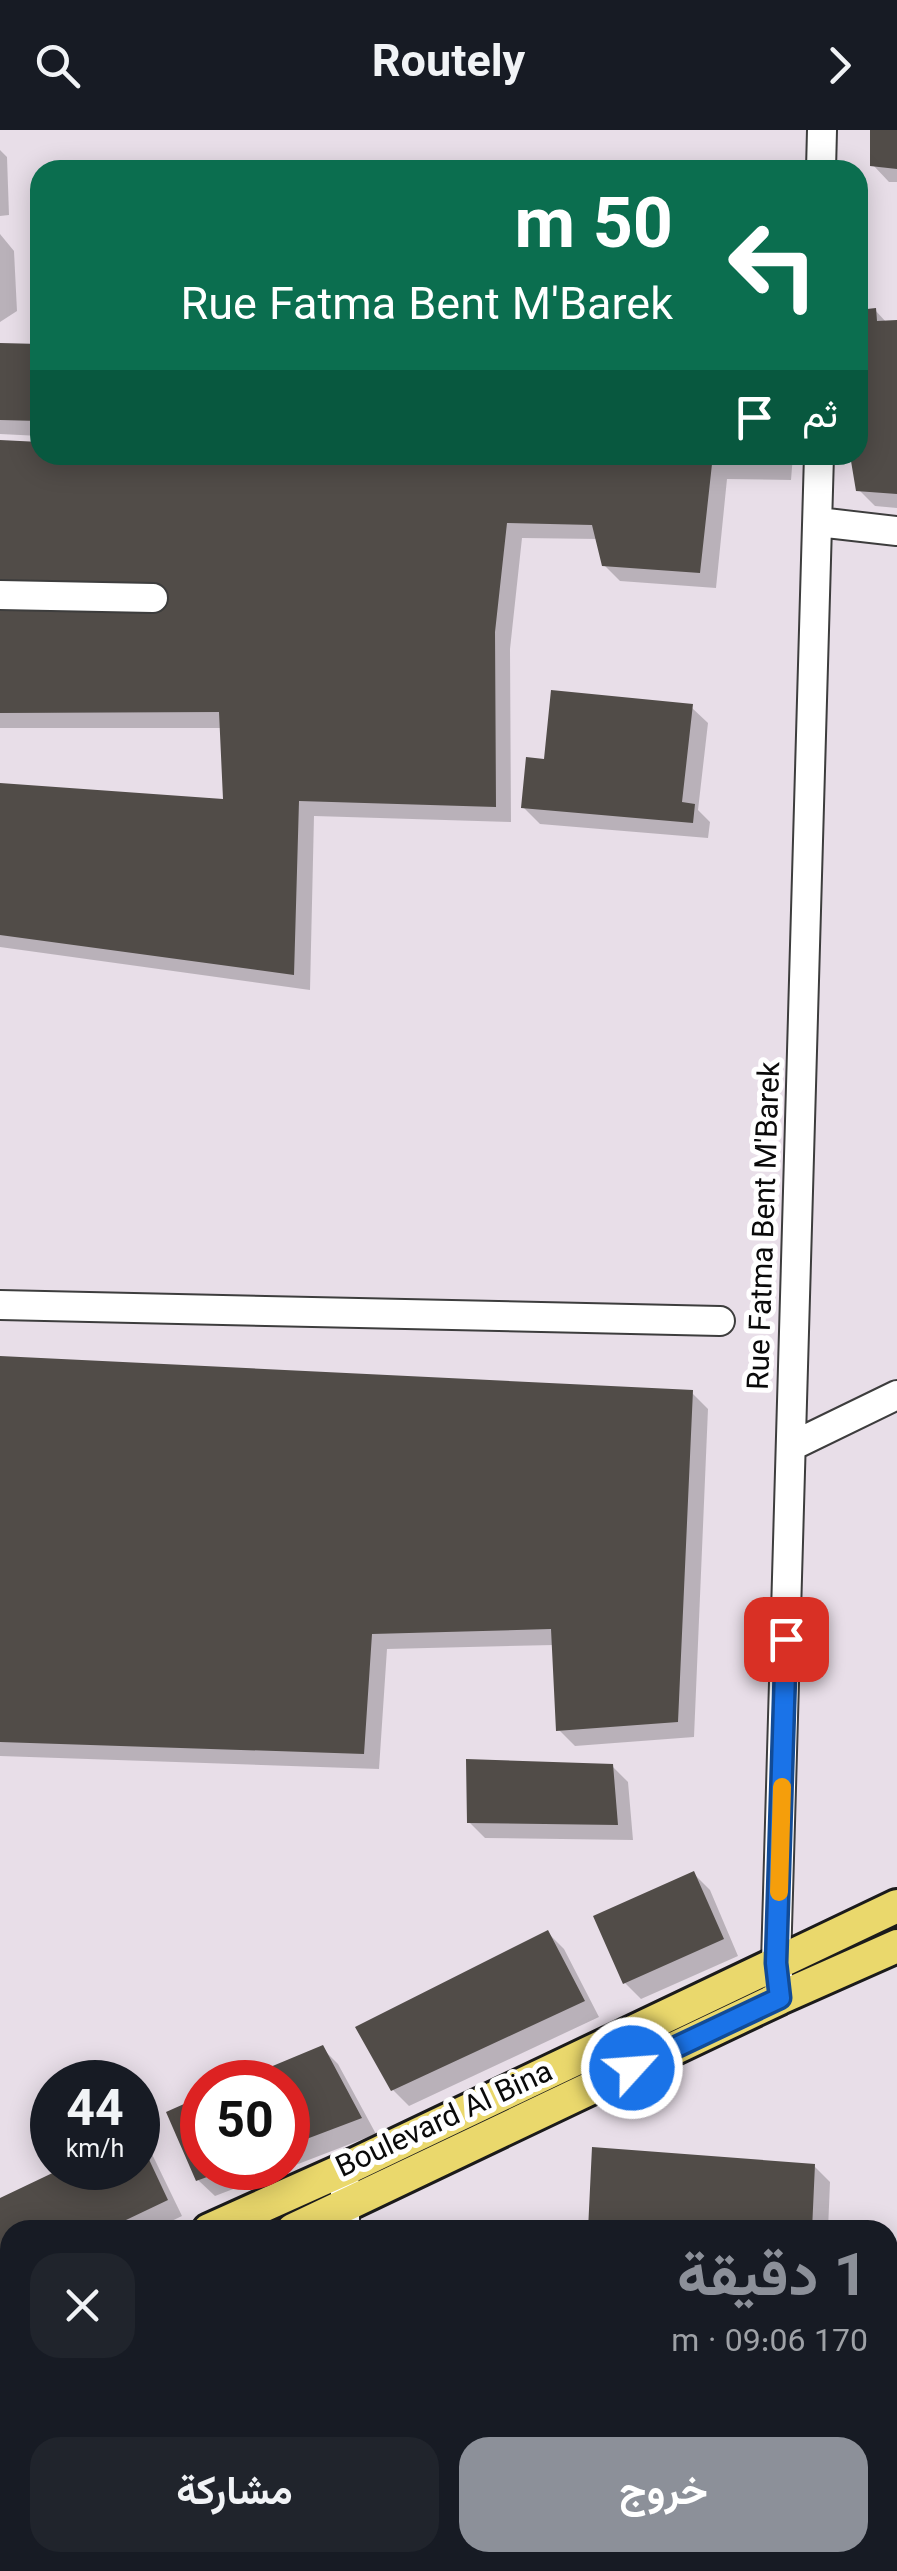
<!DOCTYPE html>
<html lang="ar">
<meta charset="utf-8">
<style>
:root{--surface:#171b24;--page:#20242c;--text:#f1f3f6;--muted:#9ea1a6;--accent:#8c9099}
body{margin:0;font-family:Georgia,Vazirmatn,serif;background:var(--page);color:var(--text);direction:rtl;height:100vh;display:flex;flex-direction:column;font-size:38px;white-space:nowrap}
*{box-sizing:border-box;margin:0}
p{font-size:32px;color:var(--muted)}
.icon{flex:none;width:55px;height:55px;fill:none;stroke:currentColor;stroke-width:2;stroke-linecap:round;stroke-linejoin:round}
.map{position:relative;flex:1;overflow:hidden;direction:ltr}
.drawer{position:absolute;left:0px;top:2090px;width:898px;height:352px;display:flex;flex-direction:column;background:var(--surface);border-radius:30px 30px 0 0;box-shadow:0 5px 25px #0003;direction:rtl}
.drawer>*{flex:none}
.top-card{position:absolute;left:30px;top:30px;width:838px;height:305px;border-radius:30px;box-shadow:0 5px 25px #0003;direction:rtl;background:#0b6e4f;color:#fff;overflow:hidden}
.speed{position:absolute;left:30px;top:1930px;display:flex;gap:20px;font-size:50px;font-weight:700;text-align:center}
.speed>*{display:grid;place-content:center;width:130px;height:130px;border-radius:50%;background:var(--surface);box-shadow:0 5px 25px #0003;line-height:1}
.speed small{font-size:25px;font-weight:400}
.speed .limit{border:15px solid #d22;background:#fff;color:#111}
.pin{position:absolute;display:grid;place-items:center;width:85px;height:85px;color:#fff;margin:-42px;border-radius:20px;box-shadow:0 5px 15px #0006}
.me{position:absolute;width:110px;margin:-55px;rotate:64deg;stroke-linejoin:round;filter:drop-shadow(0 0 8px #0008)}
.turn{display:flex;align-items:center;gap:35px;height:210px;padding:0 30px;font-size:45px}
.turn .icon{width:130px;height:130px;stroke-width:2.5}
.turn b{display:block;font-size:70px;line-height:85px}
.then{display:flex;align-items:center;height:95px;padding:0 30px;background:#0003;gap:20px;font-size:38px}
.round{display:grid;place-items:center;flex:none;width:105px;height:105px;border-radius:30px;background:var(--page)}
.overview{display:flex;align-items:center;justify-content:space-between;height:170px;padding:0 30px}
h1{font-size:60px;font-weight:700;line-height:75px;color:var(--accent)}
.action{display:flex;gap:20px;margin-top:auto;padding:20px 30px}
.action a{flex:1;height:115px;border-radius:30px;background:var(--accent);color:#fff;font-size:40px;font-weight:700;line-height:115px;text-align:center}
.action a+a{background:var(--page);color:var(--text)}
header{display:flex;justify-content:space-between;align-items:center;height:130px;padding:0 30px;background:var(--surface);font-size:45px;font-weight:700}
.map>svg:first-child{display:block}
.industrial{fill:#e8dee8;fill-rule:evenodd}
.shadow{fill:#0003}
.building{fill:#514c48}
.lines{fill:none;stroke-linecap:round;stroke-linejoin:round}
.minor-casing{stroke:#3d3d3d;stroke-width:32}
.major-casing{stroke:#1b1b1b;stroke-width:38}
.minor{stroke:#fff;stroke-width:28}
.major{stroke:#ead86c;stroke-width:32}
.route-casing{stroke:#114b97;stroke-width:25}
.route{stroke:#1a73e8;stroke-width:18}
.slow{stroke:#f59e0b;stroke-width:18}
.labels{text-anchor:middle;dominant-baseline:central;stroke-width:10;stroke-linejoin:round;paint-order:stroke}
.street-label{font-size:30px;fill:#0a0a0a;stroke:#fff}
</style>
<header><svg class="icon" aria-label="forward" viewBox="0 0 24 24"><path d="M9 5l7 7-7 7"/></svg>Routely<svg class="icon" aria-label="search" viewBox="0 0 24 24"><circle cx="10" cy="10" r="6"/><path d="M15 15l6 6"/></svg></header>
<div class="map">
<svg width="897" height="2441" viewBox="0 0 897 2441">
<rect width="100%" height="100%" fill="#fdfbe9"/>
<path class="industrial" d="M0,0H897V2441H0ZM40,40H858V325H40ZM52,1952H138V2038H52ZM202,1952H288V2038H202ZM10,2100H888V2432H10Z"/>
<path class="shadow" d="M872,0H897V52H889L873,35Z
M0,20L7,27L9,85L0,86Z
M0,104L14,121L17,181L0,192Z
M875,180L887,193L897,192V378L875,376L859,360L853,325H858V182Z
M0,216H40V306L0,304Z
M0,312L40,314V325H222L323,331V325H793L791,350L727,349L716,458L620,451L604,435L598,409L522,408L510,519L511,692L314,686L310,860L0,817V656L225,671L222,598H0Z
M691,577L708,593L698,680L710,692L708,708L540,694L524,678L546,631Z
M0,1229L691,1262L708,1279L694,1607L575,1616L559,1600L554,1515L387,1519L379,1639L0,1626Z
M612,1636L628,1652L633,1710L485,1708L469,1692Z
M694,1744L710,1760L738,1826L641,1869L625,1853Z
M548,1803L564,1819L599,1887L409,1976L393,1960Z
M322,1918L338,1934L376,2004L215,2066L198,2050L169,1983L202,1969V2038H288V1952H241Z
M138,2008L151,2022L182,2086L153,2100H10V2165L0,2170V2069L68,2038H138Z
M814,2036L830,2052L828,2100H590Z
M133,2432H290V2441H133Z
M573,2432H813V2441H572Z"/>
<path class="building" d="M870,0H897V39L870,36Z
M876,178L877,191L897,190V364L856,361L850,325H858V180Z
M0,213L40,214V291L0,290Z
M0,310L40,312V325H265L320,328V325H777L776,335L712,334L700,443L602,436L592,395L507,393L495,502L496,677L299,671L294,845L0,805V653L223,669L219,582L0,583Z
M551,560L693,574L682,672L695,674L693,693L521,678L526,627L544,629Z
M0,1226L693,1260L678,1592L556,1601L551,1499L372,1504L364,1624L0,1612Z
M466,1629L613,1634L618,1695L467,1693Z
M694,1741L724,1809L623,1854L593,1786Z
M548,1800L585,1871L391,1961L355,1897Z
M323,1915L362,1988L288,2016V1952H234Z
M202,1966V2038H232L196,2051L166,1982Z
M138,2006L168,2070L105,2100H10V2144L0,2149V2068L63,2038H138Z
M592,2017L815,2034L812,2100H588Z
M131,2432H274V2441H130Z
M570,2432H797V2441H570Z"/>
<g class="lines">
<defs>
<path id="minor" d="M821,40L822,0
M818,392L897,401
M0,465L153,468
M0,1175L720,1191
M792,1316L897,1265
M779,1853L776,1833L819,325
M345,2100V2055
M340,2441V2432
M887,2441L897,2240"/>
<path id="major" d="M209,2100L345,2039L897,1776
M293,2100L780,1868L897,1816
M0,2195L10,2191
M0,2234L10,2230"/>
</defs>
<use href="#minor" class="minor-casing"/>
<use href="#major" class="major-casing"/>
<use href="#minor" class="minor"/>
<use href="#major" class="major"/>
</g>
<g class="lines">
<defs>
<path id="route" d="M632,1938L780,1868L776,1833L786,1509"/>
</defs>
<use href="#route" class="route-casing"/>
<use href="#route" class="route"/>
<path class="slow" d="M779,1762L782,1657"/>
</g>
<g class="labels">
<g class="street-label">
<text transform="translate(766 1096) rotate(-88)">Rue Fatma Bent M'Barek</text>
<text transform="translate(445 1991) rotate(-25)">Boulevard Al Bina</text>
</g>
</g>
</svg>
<div class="speed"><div>44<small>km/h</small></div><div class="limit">50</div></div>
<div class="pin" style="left:786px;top:1509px;background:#d93025"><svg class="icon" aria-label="arrive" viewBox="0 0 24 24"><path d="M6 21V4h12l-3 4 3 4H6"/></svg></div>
<svg class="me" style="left:632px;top:1938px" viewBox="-20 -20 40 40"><circle r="17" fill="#1a73e8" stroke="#fff" stroke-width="3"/><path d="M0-11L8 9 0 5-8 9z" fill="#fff"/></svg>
<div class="top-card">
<div class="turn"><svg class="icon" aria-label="left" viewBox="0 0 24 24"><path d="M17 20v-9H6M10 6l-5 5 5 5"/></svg><div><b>50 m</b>Rue Fatma Bent M'Barek</div></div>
<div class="then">ثم<svg class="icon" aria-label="arrive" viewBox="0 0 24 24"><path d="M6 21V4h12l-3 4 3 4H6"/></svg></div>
</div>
<section class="drawer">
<div class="overview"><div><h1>1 دقيقة</h1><p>170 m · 09:06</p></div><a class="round"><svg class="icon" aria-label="close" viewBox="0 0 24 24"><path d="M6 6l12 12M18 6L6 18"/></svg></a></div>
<div class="action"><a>خروج</a><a>مشاركة</a></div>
</section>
</div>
